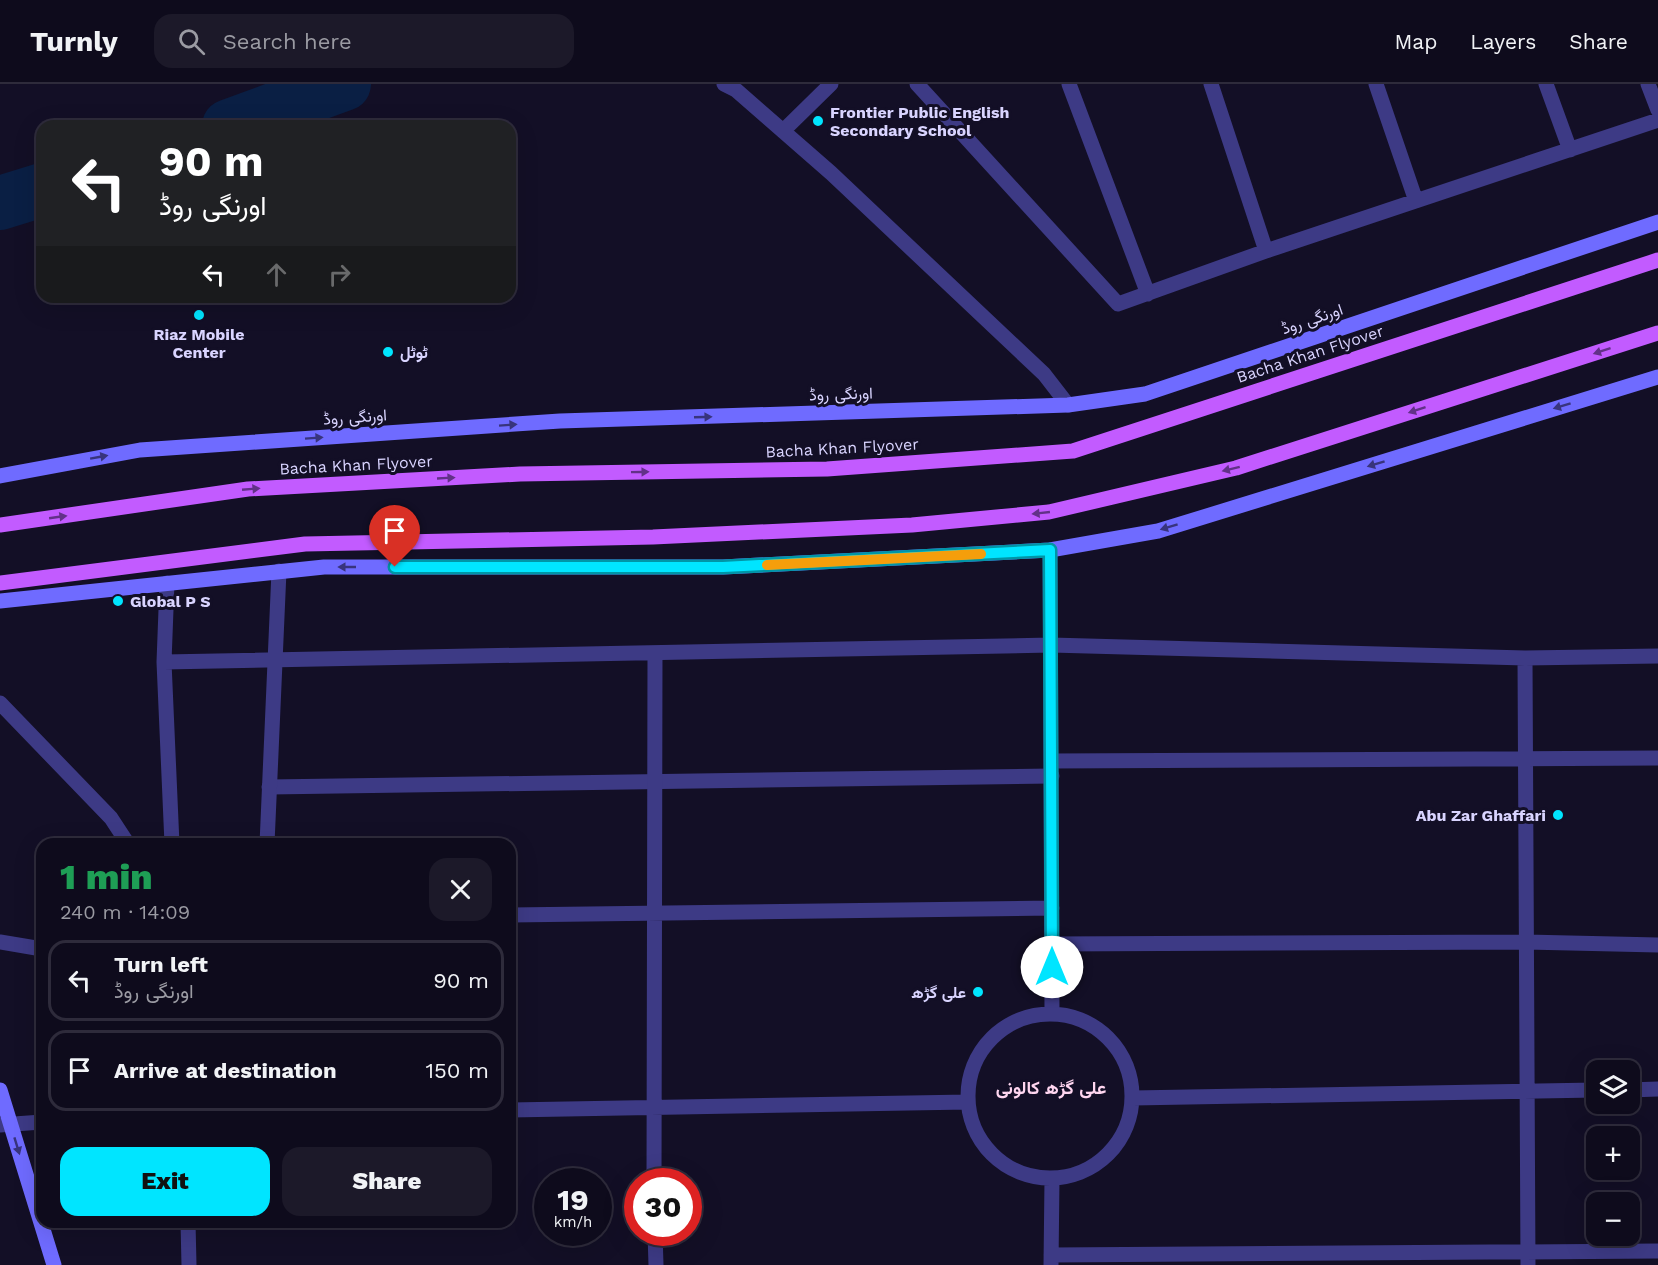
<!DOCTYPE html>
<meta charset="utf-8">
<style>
:root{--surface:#0e0b1c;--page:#1c1929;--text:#f1f3f6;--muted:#9b9ba3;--line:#2e2b3b;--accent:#00e5ff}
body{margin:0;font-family:"Work Sans",Vazirmatn,sans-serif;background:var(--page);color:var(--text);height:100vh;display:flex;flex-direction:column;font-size:22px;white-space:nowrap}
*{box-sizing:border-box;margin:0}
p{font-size:20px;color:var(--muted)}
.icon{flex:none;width:33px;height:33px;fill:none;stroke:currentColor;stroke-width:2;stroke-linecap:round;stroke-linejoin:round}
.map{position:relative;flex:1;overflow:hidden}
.drawer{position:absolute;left:36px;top:754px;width:480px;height:390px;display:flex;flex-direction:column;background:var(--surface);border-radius:18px;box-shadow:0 6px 24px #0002,0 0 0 2px var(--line)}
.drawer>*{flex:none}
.hud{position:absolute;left:36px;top:36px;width:480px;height:183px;border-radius:18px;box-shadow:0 6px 24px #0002,0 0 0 2px var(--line);background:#202124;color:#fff;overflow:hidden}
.controls{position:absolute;left:1586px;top:976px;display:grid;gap:12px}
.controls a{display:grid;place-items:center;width:54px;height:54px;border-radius:12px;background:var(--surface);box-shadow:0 6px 24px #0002,0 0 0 2px var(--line);font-size:30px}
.speed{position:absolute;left:534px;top:1084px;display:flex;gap:12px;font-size:30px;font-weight:700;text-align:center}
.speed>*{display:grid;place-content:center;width:78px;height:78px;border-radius:50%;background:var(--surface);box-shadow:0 6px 24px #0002,0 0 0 2px var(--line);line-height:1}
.speed small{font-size:15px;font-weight:400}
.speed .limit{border:9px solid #d22;background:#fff;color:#111}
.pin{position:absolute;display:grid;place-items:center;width:51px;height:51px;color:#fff;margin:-62px -26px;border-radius:50% 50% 50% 0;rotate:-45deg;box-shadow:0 0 6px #0007}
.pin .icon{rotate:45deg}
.me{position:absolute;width:66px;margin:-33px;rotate:0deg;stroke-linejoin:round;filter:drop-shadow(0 0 4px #0008)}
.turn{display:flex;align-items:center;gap:21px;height:126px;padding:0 24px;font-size:27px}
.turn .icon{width:78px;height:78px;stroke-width:2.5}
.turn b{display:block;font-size:42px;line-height:51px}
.lanes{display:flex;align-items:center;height:57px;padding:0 24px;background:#0003;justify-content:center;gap:30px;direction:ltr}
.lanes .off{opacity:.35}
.round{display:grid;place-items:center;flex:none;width:63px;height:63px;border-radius:18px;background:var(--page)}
.overview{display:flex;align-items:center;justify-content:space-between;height:102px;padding:0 24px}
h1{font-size:36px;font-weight:800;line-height:45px;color:#1e9e55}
.action{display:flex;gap:12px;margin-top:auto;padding:12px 24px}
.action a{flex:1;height:69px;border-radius:18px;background:var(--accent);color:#111;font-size:24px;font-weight:800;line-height:69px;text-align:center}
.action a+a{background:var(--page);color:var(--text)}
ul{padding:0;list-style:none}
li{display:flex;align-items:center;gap:18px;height:81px;margin:0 12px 9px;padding:0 12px;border:3px solid var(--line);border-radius:18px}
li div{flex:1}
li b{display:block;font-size:22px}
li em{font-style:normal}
header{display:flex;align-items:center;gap:36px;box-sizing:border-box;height:84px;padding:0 30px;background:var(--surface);border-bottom:2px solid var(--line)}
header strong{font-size:28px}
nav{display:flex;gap:33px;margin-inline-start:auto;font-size:21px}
.search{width:420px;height:54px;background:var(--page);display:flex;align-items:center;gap:15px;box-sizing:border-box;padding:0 21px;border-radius:18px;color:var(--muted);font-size:22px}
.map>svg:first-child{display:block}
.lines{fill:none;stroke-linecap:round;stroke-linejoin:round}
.river{stroke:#0a1f44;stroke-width:54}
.lane{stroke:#3d3a85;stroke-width:15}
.street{stroke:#3d3a85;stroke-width:15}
.secondary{stroke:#6f6bff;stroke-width:15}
.primary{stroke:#c25bff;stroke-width:15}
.oneway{fill:#623188}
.oneway2{fill:#38347d}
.route-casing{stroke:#0095a6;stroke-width:15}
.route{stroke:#00e5ff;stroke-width:10}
.slow{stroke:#f59e0b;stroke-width:10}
.poi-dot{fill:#00e5ff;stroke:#130f26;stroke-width:2}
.labels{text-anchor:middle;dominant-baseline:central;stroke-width:6;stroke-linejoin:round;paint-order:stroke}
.poi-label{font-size:16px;font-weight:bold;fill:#d9d4ff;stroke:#130f26;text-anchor:start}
.street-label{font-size:16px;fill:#d9d4ff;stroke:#130f26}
.neighbourhood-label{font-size:18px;font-weight:bold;fill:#ffd6f0;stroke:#130f26}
</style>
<header>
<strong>Turnly</strong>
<div class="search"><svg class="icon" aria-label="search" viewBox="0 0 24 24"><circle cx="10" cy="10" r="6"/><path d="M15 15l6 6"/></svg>Search here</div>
<nav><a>Map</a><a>Layers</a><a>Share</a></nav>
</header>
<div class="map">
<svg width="1658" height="1181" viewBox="0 0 1658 1181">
<rect width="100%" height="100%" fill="#130f26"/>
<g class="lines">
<path class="river" d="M229,42L344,0
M0,119L42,106"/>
<path class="lane" d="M269,703L1052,692
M0,858L42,865"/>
<path class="street" d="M724,0L736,6L831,89L1044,290L1068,321
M917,0L1118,220L1266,167L1658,36
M1069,0L1148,210
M1211,0L1266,167
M1376,0L1416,117
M1546,0L1570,66
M1648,0L1658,26
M783,47L831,0
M1050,466L1052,929
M167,499L164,578L1051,561L1525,574L1658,572
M1525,574L1528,1181
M164,578L172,760
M0,619L111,734L128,760
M1052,677L1658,674
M267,760L279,487
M510,831L1052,824
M1052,860L1526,858L1658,861
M968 1012a82 82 0 1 1 164 0a82 82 0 1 1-164 0Z
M1629,1006L1658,1005
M1133,1014L1596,1006
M510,1026L968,1018
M0,1041L42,1038
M654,1098L655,569
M188,1138L189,1181
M655,1149L656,1181
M1051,1171L1658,1167
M1051,1181L1052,1095"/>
<path class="secondary" d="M0,392L140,366L560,337L1068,321L1145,310L1658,138
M0,517L324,483H723L1050,466L1158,447L1658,293
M0,1006L54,1181"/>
<path class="primary" d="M0,441L248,405L520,390L827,385L1073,367L1658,176
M0,499L305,460L653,453L912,441L1049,428L1236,384L1658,249"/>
</g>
<defs><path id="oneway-solid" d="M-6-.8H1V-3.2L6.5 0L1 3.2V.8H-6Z" transform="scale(1.5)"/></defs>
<g class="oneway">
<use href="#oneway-solid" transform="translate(1602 267) rotate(162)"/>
<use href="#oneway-solid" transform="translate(1417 326) rotate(162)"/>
<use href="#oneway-solid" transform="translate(1231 385) rotate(166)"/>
<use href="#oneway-solid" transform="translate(640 388) rotate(-1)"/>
<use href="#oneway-solid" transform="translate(446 394) rotate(-3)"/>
<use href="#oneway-solid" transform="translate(251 405) rotate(-5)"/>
<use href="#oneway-solid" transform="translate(1041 429) rotate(174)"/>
<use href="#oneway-solid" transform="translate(58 433) rotate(-8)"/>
</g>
<g class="oneway2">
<use href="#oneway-solid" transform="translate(1562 322) rotate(163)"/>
<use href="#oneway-solid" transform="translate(703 333) rotate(-2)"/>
<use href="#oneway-solid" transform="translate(508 341) rotate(-4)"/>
<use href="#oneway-solid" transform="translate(314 354) rotate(-4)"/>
<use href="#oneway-solid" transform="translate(99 373) rotate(-10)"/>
<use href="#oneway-solid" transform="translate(1376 380) rotate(163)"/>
<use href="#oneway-solid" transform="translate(1169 443) rotate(163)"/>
<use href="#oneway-solid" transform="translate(347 483) rotate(-180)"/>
<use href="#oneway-solid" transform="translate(17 1062) rotate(73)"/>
</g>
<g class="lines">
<defs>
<path id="route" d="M395,483H723L1050,466L1052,883"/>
</defs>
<use href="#route" class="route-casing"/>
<use href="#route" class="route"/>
<path class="slow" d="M767,481L981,470"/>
</g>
<g class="poi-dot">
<circle cx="818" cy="37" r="6"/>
<circle cx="199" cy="231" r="6"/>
<circle cx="388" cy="268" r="6"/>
<circle cx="118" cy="517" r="6"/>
<circle cx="1558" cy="731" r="6"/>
<circle cx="978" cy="908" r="6"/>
</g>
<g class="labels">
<g class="poi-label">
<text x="830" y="28">Frontier Public English<tspan x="830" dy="18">Secondary School</tspan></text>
<text x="199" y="250" text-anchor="middle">Riaz Mobile<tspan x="199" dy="18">Center</tspan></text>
<text x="400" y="268">ٹوٹل</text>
<text x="130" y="517">Global P S</text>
<text x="1546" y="731" text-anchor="end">Abu Zar Ghaffari</text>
<text x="966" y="908" text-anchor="end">علی گڑھ</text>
</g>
<g class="street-label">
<text transform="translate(1312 235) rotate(-19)">اورنگی روڈ</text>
<text transform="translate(1310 270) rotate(-18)">Bacha Khan Flyover</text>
<text transform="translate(841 310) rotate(-2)">اورنگی روڈ</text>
<text transform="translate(355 333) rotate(-4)">اورنگی روڈ</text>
<text transform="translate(842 364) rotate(-3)">Bacha Khan Flyover</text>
<text transform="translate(356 381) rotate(-3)">Bacha Khan Flyover</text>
</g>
<g class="neighbourhood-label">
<text x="1051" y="1003">علی گڑھ کالونی</text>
</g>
</g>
</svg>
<div class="controls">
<a><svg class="icon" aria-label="layers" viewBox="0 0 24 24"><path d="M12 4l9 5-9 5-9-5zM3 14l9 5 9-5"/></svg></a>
<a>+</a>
<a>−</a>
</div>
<div class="speed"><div>19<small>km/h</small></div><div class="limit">30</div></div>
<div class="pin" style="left:395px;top:483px;background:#d93025"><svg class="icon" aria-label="arrive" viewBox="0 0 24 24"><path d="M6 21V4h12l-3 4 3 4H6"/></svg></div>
<svg class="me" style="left:1052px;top:883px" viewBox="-20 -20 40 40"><circle r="19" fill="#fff"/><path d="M0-13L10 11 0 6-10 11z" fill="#00e5ff"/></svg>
<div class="hud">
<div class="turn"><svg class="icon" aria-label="left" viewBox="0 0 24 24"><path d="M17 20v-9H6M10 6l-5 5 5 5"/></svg><div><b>90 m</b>اورنگی روڈ</div></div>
<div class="lanes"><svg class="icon" aria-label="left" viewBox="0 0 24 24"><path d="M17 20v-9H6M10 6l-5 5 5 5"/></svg><svg class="icon off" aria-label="ahead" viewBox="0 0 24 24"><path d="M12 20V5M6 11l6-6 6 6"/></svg><svg class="icon off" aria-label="right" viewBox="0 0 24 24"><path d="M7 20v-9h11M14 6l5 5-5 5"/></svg></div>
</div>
<section class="drawer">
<div class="overview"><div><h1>1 min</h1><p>240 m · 14:09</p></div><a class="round"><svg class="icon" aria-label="close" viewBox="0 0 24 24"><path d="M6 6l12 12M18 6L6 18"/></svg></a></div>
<ul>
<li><svg class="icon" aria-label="left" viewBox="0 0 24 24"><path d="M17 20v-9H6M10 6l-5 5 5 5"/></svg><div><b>Turn left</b><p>اورنگی روڈ</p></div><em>90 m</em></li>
<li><svg class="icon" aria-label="arrive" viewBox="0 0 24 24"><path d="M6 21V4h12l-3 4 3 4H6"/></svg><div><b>Arrive at destination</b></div><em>150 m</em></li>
</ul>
<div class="action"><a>Exit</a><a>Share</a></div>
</section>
</div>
